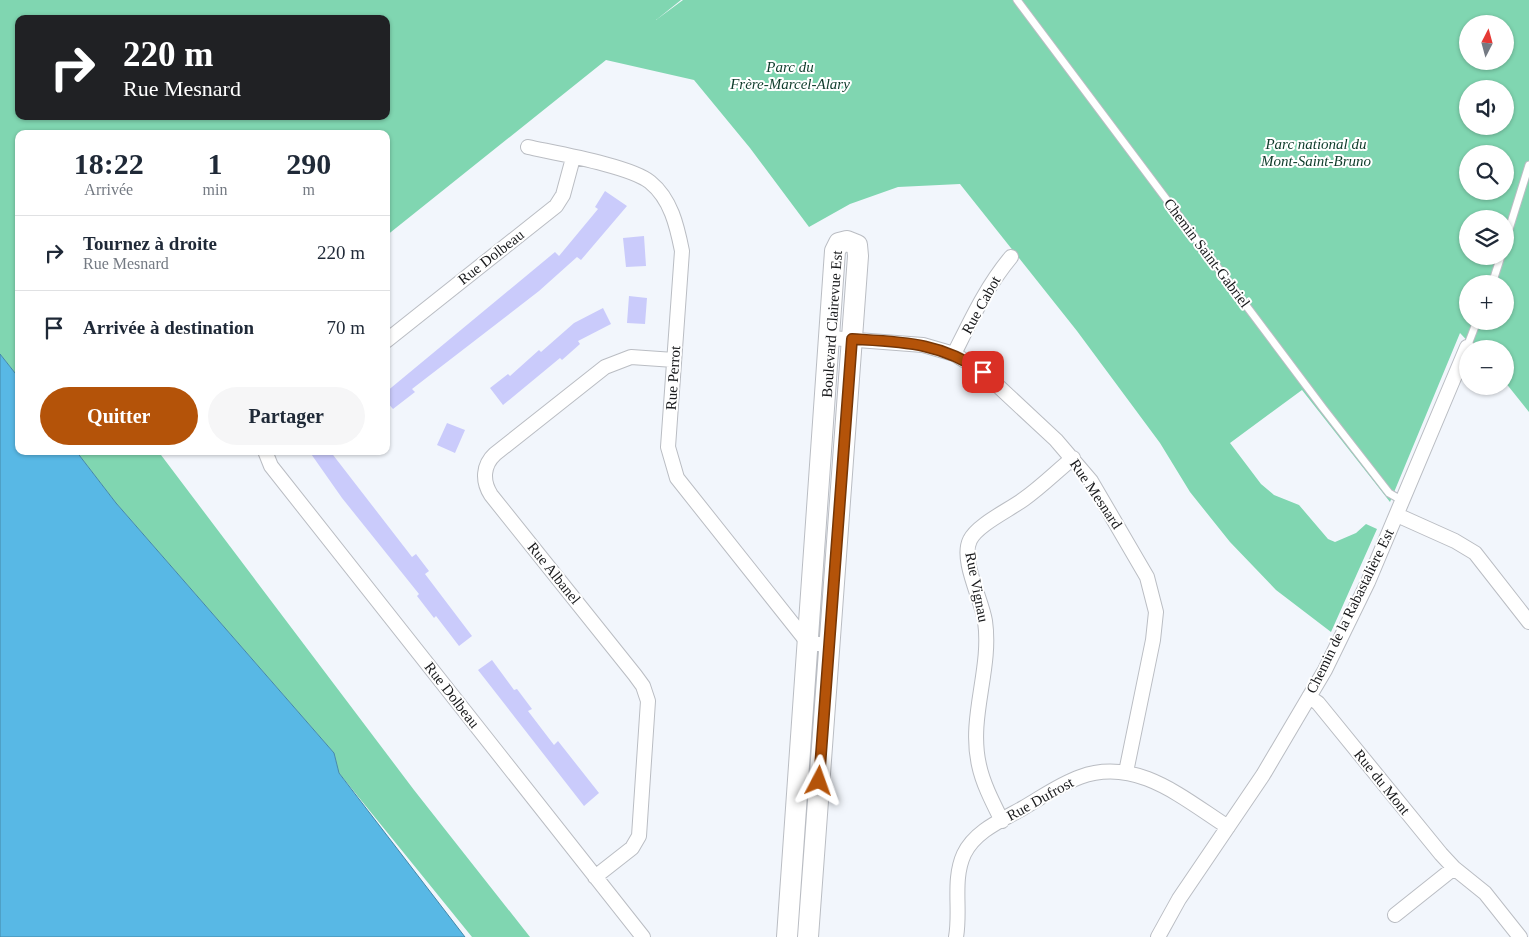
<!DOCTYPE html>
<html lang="fr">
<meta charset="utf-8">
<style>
:root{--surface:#fff;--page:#f6f6f7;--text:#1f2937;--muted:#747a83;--line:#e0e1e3;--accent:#b45309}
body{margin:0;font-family:Georgia,serif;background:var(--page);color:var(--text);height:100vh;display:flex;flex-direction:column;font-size:19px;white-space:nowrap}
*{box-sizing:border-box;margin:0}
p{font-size:16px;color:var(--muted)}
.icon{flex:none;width:28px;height:28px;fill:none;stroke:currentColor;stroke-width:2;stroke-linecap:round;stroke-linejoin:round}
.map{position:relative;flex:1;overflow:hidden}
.panel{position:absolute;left:15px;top:130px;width:375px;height:325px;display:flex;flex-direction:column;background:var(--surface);border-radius:10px;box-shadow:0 1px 4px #0004}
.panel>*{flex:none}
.guide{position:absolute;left:15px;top:15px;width:375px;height:105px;border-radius:10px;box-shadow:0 1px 4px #0004;background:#202124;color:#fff;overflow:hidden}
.needle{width:32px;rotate:6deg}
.buttons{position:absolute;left:1459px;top:15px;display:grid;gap:10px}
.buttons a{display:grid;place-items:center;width:55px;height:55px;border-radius:50%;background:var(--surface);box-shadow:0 1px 4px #0004;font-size:25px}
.pin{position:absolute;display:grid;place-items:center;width:42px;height:42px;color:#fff;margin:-21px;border-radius:10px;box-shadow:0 2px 8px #0006}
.me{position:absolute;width:55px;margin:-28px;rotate:4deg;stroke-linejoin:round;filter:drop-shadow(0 0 4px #0008)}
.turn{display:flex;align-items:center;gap:18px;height:105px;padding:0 25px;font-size:22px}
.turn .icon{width:65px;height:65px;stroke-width:2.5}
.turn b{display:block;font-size:35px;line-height:42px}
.eta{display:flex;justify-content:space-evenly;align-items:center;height:85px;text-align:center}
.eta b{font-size:30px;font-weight:800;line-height:35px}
.cta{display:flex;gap:10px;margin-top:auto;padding:10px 25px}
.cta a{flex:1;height:58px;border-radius:30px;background:var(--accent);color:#fff;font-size:20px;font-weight:800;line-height:58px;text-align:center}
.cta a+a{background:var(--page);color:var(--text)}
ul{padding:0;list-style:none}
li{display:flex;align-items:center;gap:15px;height:75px;padding:0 25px;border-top:1px solid var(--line)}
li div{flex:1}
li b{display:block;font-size:19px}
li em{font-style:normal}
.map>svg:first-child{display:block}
.green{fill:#80d6b1;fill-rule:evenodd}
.water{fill:#58b8e5;stroke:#4588a8}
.building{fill:#cacbfb}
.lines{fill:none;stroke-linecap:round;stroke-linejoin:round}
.lane-casing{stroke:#babdc3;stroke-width:9}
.street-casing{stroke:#babdc3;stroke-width:16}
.secondary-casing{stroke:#babdc3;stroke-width:22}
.lane{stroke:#fff;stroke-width:7}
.street{stroke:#fff;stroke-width:14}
.secondary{stroke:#fff;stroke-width:20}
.route-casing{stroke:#753606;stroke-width:12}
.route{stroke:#b45309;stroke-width:9}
.labels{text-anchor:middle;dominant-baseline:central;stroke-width:4;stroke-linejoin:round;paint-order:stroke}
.park-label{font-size:15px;font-style:italic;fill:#0e3b2a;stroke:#fff}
.street-label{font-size:15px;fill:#18191b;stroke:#fff}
</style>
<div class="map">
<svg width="1529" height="937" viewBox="0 0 1529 937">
<rect width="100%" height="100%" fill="#f2f6fc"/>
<path class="green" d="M0,0H681L656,20L683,0H1529V412L1505,382V349H1475L1460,333L1390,502L1302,390L1230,443L1261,484L1274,495L1299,505L1328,539L1335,542L1356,533L1366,524L1377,529L1331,632L1276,590L1230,542L1190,492L1160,443L1077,331L960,184L898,187L850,204L809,227L750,148L694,80L606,60L386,236V134H19V378L0,354ZM19,19H386V116H19ZM1468,24H1505V61H1468ZM1468,89H1505V126H1468ZM1468,154H1505V191H1468ZM1468,219H1505V256H1468ZM1468,284H1505V321H1468Z
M76,451H158L414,790L530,937H472L339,773L334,753L116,503Z"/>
<path class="water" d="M0,354L19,378V451H76L116,503L334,753L339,773L465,937H0Z"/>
<path class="building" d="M605,191L627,206L581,260L577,257L539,291L412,389L415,392L393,409L386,401V392L555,252L559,256L598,209L595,207Z
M644,236L646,266L626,267L623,238Z
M629,296L647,298L645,324L627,323Z
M603,308L611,324L578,341L580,344L562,360L560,358L503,405L490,388L508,374L510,376L539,350L541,352L574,323Z
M447,423L465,430L455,453L437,445Z
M309,451H330L412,557L416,554L429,571L425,574L472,636L459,646L436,616L434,618L417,596L419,594L342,498Z
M492,660L514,690L517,689L532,709L528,711L554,745L558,741L599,793L584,806L478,670Z"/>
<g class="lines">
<defs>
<path id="lane" d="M1017,0L1323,408L1389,493L1403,501
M1505,242L1529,165
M1492,284L1501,256
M1467,347L1477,321"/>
<path id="street" d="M528,147C555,153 631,166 650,182C671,199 677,226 682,251L668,447L677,478L808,643L829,645
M831,338L923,345L954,354L983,372L1056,440L1091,481L1147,577L1156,612L1153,640L1126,772
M386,341L556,206L563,195L573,158
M954,354C971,320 986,287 1011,257
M265,451L271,466L643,937
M1397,515L1455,541L1475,553L1529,622
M1309,697L1318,703L1441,854L1454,868L1485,893L1520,937
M1002,821C993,803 983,784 979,765C968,717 992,669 985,621C982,600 960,560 970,540C977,525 1009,510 1024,499C1041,487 1057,471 1073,458
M595,877L632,848L639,836L648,701L643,686L635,675L491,495C482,481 483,465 495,454L605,367L631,357L674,360
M1395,915L1454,868
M956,937C961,910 952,880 964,854C975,831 1002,820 1023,808C1042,797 1060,784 1080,777C1136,756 1184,799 1228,827
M1158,937L1179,899L1263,775L1325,670L1368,582L1467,347"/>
<path id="secondary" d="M787,937L835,251L839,243L847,241L857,245L858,256L808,937"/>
</defs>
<use href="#lane" class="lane-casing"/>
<use href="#street" class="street-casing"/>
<use href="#secondary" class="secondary-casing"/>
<use href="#lane" class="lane"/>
<use href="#street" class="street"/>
<use href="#secondary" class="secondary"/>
</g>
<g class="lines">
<defs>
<path id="route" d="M819,781L852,339C902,342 940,342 983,372"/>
</defs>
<use href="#route" class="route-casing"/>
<use href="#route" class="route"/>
</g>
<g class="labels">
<g class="park-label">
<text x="790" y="67">Parc du<tspan x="790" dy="17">Frère-Marcel-Alary</tspan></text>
<text x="1316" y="144">Parc national du<tspan x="1316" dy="17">Mont-Saint-Bruno</tspan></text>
</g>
<g class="street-label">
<text transform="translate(1207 253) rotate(53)">Chemin Saint-Gabriel</text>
<text transform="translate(491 257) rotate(-38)">Rue Dolbeau</text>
<text transform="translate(981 305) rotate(-61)">Rue Cabot</text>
<text transform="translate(832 324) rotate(-86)">Boulevard Clairevue Est</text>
<text transform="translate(673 378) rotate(-86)">Rue Perrot</text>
<text transform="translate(1096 494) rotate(56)">Rue Mesnard</text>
<text transform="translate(554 573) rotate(51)">Rue Albanel</text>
<text transform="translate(977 587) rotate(79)">Rue Vignau</text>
<text transform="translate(1350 611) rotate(-64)">Chemin de la Rabastalière Est</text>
<text transform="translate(452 695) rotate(52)">Rue Dolbeau</text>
<text transform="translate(1382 782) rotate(51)">Rue du Mont</text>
<text transform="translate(1040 799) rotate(-29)">Rue Dufrost</text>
</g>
</g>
</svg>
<div class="buttons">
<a><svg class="needle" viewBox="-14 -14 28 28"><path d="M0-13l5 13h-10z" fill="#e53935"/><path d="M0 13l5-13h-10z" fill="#747a83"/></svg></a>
<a><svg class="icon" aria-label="sound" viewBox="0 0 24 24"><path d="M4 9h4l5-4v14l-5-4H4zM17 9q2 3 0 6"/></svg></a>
<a><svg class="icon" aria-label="search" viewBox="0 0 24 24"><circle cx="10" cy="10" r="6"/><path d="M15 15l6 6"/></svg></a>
<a><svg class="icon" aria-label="layers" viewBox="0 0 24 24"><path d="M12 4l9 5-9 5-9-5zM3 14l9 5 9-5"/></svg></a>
<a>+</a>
<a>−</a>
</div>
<div class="pin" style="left:983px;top:372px;background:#d93025"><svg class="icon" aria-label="arrive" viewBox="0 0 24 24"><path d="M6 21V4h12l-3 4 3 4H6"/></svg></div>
<svg class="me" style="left:819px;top:781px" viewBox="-20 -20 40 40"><path d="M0-17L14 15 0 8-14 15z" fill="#b45309" stroke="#fff" stroke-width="4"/></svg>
<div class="guide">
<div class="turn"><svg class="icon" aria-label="right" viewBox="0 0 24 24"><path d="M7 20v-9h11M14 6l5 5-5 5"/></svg><div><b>220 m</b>Rue Mesnard</div></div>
</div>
<section class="panel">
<div class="eta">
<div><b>18:22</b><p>Arrivée</p></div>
<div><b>1</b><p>min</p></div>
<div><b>290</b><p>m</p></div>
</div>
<ul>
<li><svg class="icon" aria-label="right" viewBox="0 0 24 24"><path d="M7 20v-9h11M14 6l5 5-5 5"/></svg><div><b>Tournez à droite</b><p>Rue Mesnard</p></div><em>220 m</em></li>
<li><svg class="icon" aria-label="arrive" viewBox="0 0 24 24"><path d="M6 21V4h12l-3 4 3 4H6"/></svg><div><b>Arrivée à destination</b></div><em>70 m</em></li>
</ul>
<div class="cta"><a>Quitter</a><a>Partager</a></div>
</section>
</div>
